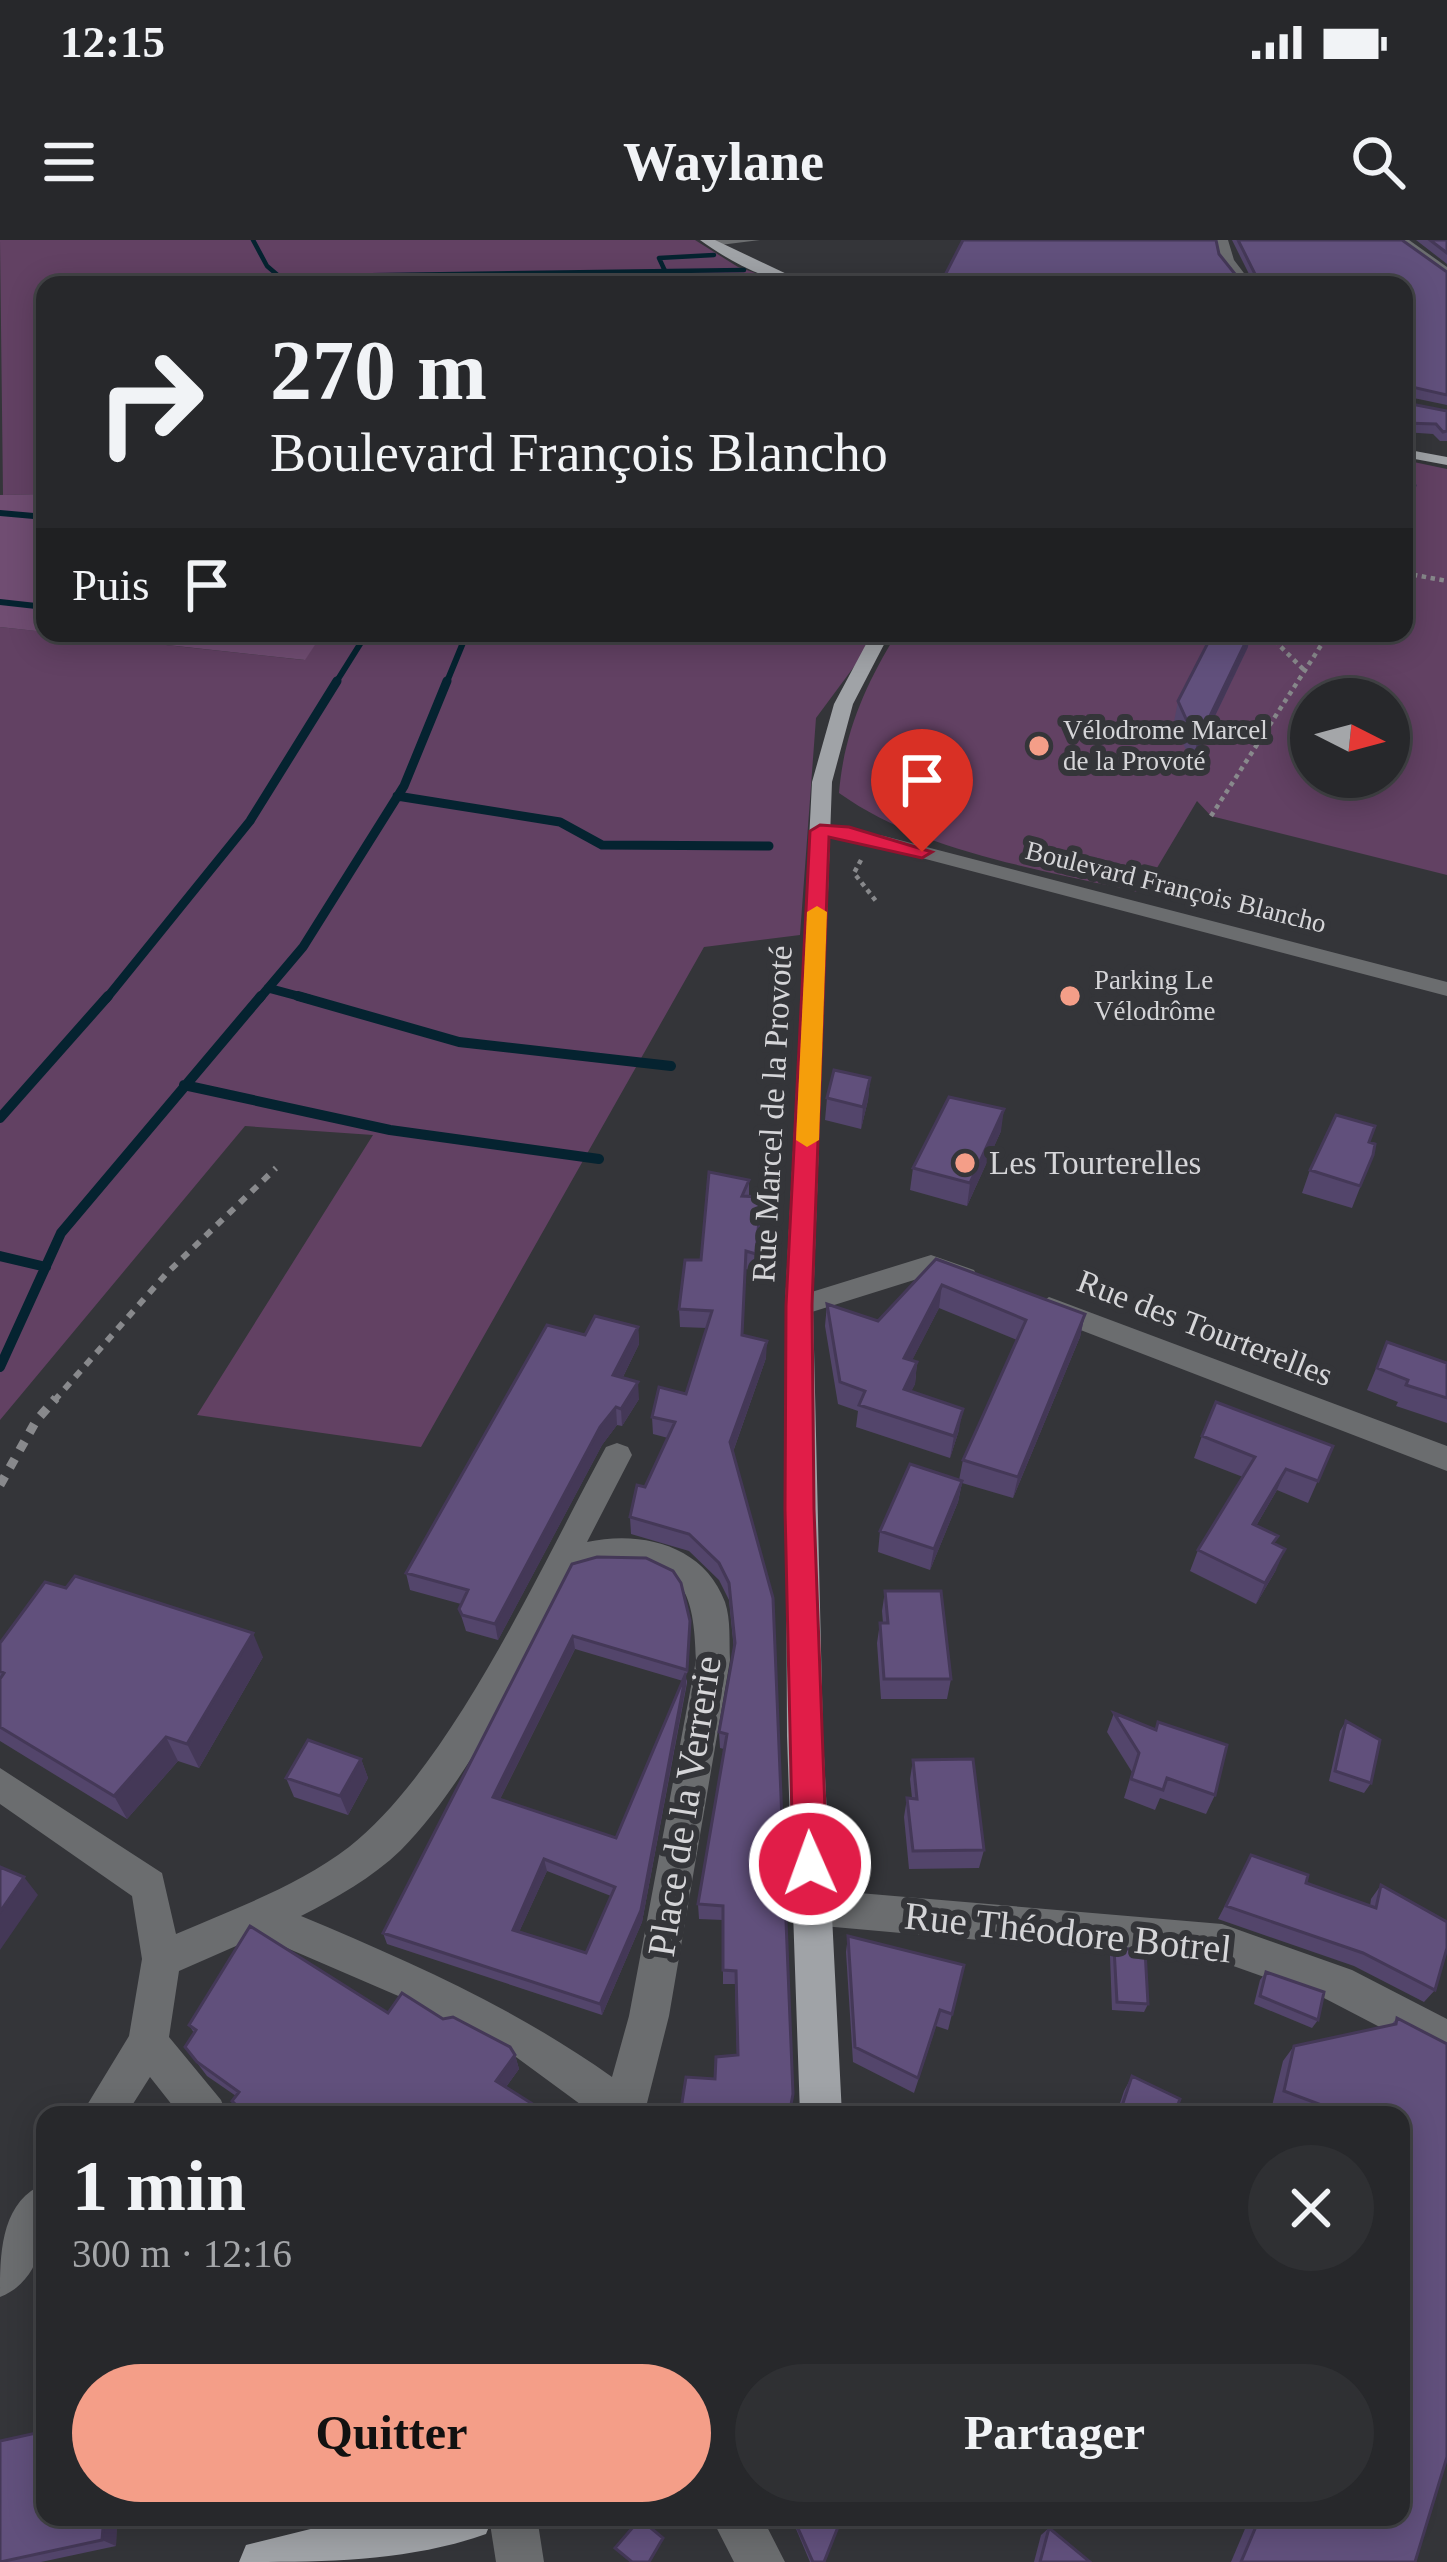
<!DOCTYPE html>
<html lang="fr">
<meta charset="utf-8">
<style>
:root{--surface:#27282b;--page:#2f3033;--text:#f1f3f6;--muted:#a4a6a9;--line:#434447;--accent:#f49e88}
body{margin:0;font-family:Georgia,serif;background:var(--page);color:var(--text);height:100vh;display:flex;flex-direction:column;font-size:45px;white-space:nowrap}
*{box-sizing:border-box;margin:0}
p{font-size:39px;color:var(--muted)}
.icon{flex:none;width:66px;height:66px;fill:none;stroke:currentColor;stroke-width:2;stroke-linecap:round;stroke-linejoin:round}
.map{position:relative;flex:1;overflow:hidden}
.sheet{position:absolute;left:36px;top:1866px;width:1374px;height:420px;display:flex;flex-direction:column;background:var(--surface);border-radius:24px;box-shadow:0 6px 30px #0003,0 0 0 3px var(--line)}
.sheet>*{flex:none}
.top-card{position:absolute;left:36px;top:36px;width:1377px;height:366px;border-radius:24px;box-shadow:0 6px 30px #0003,0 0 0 3px var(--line);background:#27282b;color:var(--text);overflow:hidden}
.needle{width:78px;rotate:96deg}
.controls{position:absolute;left:1290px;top:438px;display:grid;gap:24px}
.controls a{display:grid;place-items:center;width:120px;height:120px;border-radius:50%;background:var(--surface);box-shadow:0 6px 30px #0003,0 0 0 3px var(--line);font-size:60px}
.pin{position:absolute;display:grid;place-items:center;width:102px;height:102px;color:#fff;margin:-123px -51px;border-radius:50% 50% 50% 0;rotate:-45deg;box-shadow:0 0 12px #0007}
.pin .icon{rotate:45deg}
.me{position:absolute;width:132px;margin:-66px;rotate:358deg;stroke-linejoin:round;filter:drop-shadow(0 0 9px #0008)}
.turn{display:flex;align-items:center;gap:42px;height:252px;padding:0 36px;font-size:54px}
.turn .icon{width:156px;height:156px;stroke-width:2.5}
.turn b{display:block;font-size:84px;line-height:102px}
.then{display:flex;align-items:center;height:114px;padding:0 36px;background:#0003;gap:24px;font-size:45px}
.round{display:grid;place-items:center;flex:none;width:126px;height:126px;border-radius:63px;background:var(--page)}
.headline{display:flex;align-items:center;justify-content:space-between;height:204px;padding:0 36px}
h1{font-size:72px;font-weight:800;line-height:90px}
.action{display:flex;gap:24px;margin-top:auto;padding:24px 36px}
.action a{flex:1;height:138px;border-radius:72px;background:var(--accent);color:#111;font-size:48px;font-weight:800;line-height:138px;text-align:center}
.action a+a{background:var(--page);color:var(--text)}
.status{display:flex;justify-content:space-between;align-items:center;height:84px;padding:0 60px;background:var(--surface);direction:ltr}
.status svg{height:33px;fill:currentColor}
header{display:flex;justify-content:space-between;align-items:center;height:156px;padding:0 36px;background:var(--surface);font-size:54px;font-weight:800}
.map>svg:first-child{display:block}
.green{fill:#624163;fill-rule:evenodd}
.forest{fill:#704d72}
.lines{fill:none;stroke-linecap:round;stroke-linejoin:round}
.stream-far3{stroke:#052330;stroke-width:4.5}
.stream-far2{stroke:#052330;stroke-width:6}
.stream-far1{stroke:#052330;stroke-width:9}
.stream{stroke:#052330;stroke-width:10}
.path-far2{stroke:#88898c;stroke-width:4.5;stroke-dasharray:4.5 4.5;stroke-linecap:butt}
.path-far1{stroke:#88898c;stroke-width:6;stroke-dasharray:8 8;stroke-linecap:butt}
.path{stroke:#88898c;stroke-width:9;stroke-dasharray:10 10;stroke-linecap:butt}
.minor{fill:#6b6d6f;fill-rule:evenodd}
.major{fill:#a0a3a7;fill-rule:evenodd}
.wall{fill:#53456b;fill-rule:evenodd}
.shaded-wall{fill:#443857}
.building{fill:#61507c;stroke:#443857;stroke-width:3;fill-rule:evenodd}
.route{fill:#e11d48;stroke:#92132f;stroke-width:3}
.slow{fill:#f59e0b}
.poi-dot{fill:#f49e88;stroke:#343539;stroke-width:4.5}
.labels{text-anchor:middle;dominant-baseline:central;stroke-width:12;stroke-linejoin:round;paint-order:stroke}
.far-poi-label{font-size:27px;fill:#d5d5d8;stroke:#343539;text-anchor:start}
.far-street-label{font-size:27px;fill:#d5d5d8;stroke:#343539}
.street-label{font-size:33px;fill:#d5d5d8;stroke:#343539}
.poi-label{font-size:33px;fill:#d5d5d8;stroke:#343539;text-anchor:start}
.near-street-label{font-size:39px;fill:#d5d5d8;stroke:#343539}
</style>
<div class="status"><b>12:15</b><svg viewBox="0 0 49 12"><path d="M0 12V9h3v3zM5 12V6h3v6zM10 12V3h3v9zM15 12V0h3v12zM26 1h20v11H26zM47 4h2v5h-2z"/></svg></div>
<header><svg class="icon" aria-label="menu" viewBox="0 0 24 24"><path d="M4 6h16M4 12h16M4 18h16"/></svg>Waylane<svg class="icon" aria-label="search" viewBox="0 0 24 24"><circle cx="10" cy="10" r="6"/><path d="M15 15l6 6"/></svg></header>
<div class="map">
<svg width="1447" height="2322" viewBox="0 0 1447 2322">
<rect width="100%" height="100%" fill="#343539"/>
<path class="green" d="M0,0H695L738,27L790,45H45V254L3,255Z
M1404,220L1447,229V635L1211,576L1197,561L1142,653C1042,629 923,613 839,553C844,492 866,444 897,393H1404ZM1311,459H1389V537H1311Z
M0,387L304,420L323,393H879L816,478L800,695L704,707L421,1207L197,1175L373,895L245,886L0,1180Z"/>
<path class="forest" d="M45,254V392L0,387V255Z
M58,393H323L305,420Z"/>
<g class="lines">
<path class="stream-far3" d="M253,0L267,26L288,44
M665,31L659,18L714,15
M285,42L319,36L744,30"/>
<path class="stream-far2" d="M0,273L45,277
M0,362L45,367
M283,393L363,402
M335,444L367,393
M446,444L467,393"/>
<path class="stream-far1" d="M397,556L560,582L602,605L769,606
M268,748L309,759
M106,759L250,581L337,441
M259,759L303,707L404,546L447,441"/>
<path class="stream" d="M298,756L459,802L671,826
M184,845L390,890L599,919
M0,878L108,756
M0,1016L46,1027
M0,1127L61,993L261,756"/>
<path class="path-far2" d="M1404,333L1447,341
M1274,393L1272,398L1305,431
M1211,576L1329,393
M861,620L854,633L876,661"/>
<path class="path-far1" d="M54,1161L166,1034L276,928"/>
<path class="path" d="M0,1245L36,1181L56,1158"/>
<path class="minor" d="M710,0H760L712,6L706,3Z
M1216,0H1228L1234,20L1253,45H1241L1222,21Z
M1396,0H1409L1447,27V37Z
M820,585L884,596L1447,742V756L876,606L813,595V587Z
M931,1015L974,1030L978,1037L964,1047L930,1035L799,1076L785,1066L789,1059Z
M1049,1057L1447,1206V1231L1039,1074L1035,1067Z
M617,1203L628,1207L632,1215L587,1302C641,1290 704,1305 725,1362C731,1380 729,1401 730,1420L669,1776L644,1875H595L516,1817L403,1758L259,1696L179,1731L169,1797L221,1860L227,1875H180L150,1837L126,1875H81L129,1796L142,1719L132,1656L0,1564V1528L162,1633L176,1694C234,1669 298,1646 349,1607C452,1526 542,1324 606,1207ZM598,1326C680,1319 694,1343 696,1420L629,1776L612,1837C515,1768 411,1722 301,1676C336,1658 372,1638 401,1610C475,1534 521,1427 570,1334Z
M812,1649L1222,1684L1352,1730L1447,1779V1822L1324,1758L1222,1722L812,1685L799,1680L793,1667L799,1654Z
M45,1943C45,1985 47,2038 0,2057C0,2014 0,1962 45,1943Z
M489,2277H537L544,2322H496Z
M711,2277H762L785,2322H734Z"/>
<path class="major" d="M700,0H715L810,45C773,45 730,22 700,0Z
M1404,209L1447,217V225L1404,217Z
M872,393H890L853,464L832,542L813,1066L823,1496L842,1875H800L787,1496L785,1066L812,542L834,464Z
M359,2277H493L486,2294C407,2322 322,2322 239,2322L246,2305Z"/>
</g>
<path class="wall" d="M963,0L1219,14L1239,39L1252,40L1232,0H1402L1447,32V165L1404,156V45H940Z
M1416,0H1447V24Z
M1404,157L1406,163L1447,171V201H1440L1433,194L1404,192Z
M1248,407L1192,524L1174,482L1178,461Z
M870,838L868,860L861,889L825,880L827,858Z
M1001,891L967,966L910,950L913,928Z
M1369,902L1373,915L1352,968L1302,953L1310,930Z
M749,940V956L761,957V975L755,1032L746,1029L742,1095L766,1118L733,1212L793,1854L715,1839L737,1815L735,1744H723V1680L699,1679L698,1664L724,1509L720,1508L719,1492L734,1410L729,1360L719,1340L689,1311L631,1294L630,1277L668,1198L653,1194L652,1177L686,1154L707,1088L680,1087L679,1069L701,1020Z
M936,1019L1085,1074L1080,1097L1013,1258L962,1243L958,1262L930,1330L878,1312L880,1291L959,1240L963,1220L1017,1100L939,1068L912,1120L917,1122L915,1144L911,1151L959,1190L950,1218L856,1187L858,1171L838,1164L825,1086L827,1064L878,1081Z
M638,1087L639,1104L623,1137L639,1159L622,1186L617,1185L602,1205L498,1400L466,1391L459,1369L461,1364L410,1350L406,1333L585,1095Z
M1387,1102L1447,1123V1183L1396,1166L1398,1162L1367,1150Z
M1202,1196L1333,1206L1308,1263L1277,1250L1256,1286L1274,1304L1276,1330L1256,1364L1190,1331L1198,1310L1243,1237L1194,1218Z
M597,1317L690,1394L687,1443L642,1682L602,1775L387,1704L383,1693ZM575,1409L683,1441L616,1598L500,1559ZM547,1631L611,1656L586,1713L519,1692Z
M885,1351L951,1439L947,1459H881L877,1403L880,1383H883L882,1371Z
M0,1403L263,1417L199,1528L178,1521L127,1579L0,1501Z
M1114,1473L1215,1555L1206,1574L1160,1558L1155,1570L1124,1558L1132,1532L1107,1492Z
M1346,1481L1371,1543L1364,1553L1329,1541L1340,1491Z
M361,1519L368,1538L348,1575L294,1557L286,1538Z
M913,1520L984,1610L979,1628L909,1629L904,1577L907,1558H912L910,1539Z
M1251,1615L1306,1643L1370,1666L1371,1659L1381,1645L1435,1750L1424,1762L1354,1726L1218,1679Z
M848,1696L952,1774L948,1790L936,1786L914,1853L853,1822L846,1712Z
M1114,1708L1148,1764L1144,1772L1112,1770L1110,1716Z
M1266,1732L1318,1780L1312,1788L1254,1764L1260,1740Z
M388,1773L443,1779L515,1815L519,1829L506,1847L550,1875H242L232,1861L236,1856L207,1836L185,1807L194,1793L189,1785Z
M1397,1778L1447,1804V2217L1415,2322H1231L1250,2277H1401V1875H1297L1272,1866L1283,1821L1294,1806L1391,1785Z
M1132,1836L1174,1875H1116L1124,1851Z
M117,2277L116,2306L41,2322H0Z
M791,2277H842L824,2322H810Z
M1049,2288L1090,2322H1034L1041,2295Z"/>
<path class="shaded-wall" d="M992,35L991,44L988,45H958Z
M1415,246L1404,283V270Z
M1250,393L1248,407L1192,524L1197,503Z
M870,838L868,860L861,889L863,867Z
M1004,869L1001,891L967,966L970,943Z
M942,1045L939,1068L902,1140L904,1118Z
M1085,1074L1080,1097L1013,1258L1018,1237Z
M638,1087L639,1104L615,1153L613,1135Z
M767,1101L766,1118L730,1220V1202Z
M917,1122L915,1144L902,1171L904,1149Z
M638,1142L639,1159L622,1186L621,1169Z
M616,1167L617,1185L602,1205L498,1400L495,1384L600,1187Z
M963,1169L959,1190L950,1218L954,1196Z
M1286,1229L1277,1250L1245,1305L1253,1284Z
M962,1241L958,1262L930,1330L934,1309Z
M1285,1309L1276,1330L1256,1364L1265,1343Z
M253,1393L263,1417L199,1528L187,1504Z
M573,1396L575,1409L495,1569L493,1557Z
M686,1433V1446L642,1682L602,1775L600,1764Z
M166,1497L178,1521L127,1579L114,1556Z
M361,1519L368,1538L348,1575L340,1556Z
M544,1619L547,1631L515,1701L513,1690Z
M24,1637L38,1655L0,1710V1672Z
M515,1815L519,1829L500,1855L496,1841Z
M104,2277H117L116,2306L102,2300Z"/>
<path class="building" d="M963,0H1216L1219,14L1239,39L1258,40L1238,0H1402L1447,32V155L1408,146L1404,149V45H1009L992,35L958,45H940Z
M1430,0H1447V13Z
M1404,157L1406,163L1447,171V191L1443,192L1436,184L1404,183Z
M1404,244L1415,246L1404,270Z
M1213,393H1250L1197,503L1178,461Z
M834,830L870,838L863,867L827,858Z
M949,857L1004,869L970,943L913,928Z
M1336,875L1375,886L1369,902L1375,904L1373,915L1360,946L1310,930Z
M709,932L749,940L742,956L761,957L756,1014L746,1011L742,1095L767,1101L730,1202L773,1358L793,1854L789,1875H680L686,1837L715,1839L716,1817L738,1815L736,1731L723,1730V1666L698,1664L727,1494L719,1492L735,1403L729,1343L719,1323L689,1294L630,1277L637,1245L645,1247L675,1182L652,1177L659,1147L686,1154L712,1071L679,1069L685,1020H701Z
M936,1019L1085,1074L1018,1237L963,1220L1026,1080L942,1045L904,1118L917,1122L904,1149L963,1169L954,1196L859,1165L865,1151L840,1142L827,1064L878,1081Z
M595,1076L638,1087L613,1135L638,1142L621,1169L616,1167L600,1187L495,1384L462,1375L459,1369L468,1350L406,1333L547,1085L585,1095Z
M1387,1102L1447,1123V1158L1406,1145L1408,1140L1377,1128Z
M1216,1162L1333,1206L1318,1241L1286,1229L1253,1284L1278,1296L1273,1303L1285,1309L1265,1343L1198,1310L1255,1217L1202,1196Z
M910,1224L962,1241L934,1309L880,1291Z
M597,1317L646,1318L673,1331L681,1343L690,1381L687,1430L573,1396L493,1557L616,1598L686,1433L641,1670L600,1764L383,1693L572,1324ZM544,1619L615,1647L586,1713L513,1690Z
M75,1336L253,1393L187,1504L166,1497L114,1556L0,1487V1439L4,1433L0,1431V1403L45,1342L66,1348Z
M885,1351H941L951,1439H884L880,1383H888Z
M1114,1473L1156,1490L1158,1482L1227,1505L1215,1555L1167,1538L1163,1550L1131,1539L1139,1513Z
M1346,1481L1380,1500L1371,1543L1335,1531Z
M308,1500L361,1519L340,1556L286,1538Z
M973,1519L984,1610L913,1611L907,1558L917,1559L913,1520Z
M1251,1615L1308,1635L1306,1643L1376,1668L1381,1645L1447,1682V1708L1435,1750L1363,1713L1226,1666Z
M0,1627L24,1637L0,1672Z
M250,1686L388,1773L402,1753L443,1779L453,1777L510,1807L515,1815L496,1841L550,1875H247L232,1861L239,1852L197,1822L185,1807L196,1790L189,1785Z
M848,1696L964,1725L952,1774L940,1770L918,1838L855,1807Z
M1114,1708L1145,1710L1148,1764L1117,1762Z
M1266,1732L1324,1752L1318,1780L1260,1756Z
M1397,1778L1447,1804V2217L1415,2322H1241L1260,2277H1401V1875H1348L1284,1851L1294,1806L1396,1784Z
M1132,1836L1180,1859L1174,1875H1119Z
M45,2191V2277H104L102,2300L0,2322V2201Z
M793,2277H842L824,2322H813Z
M640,2279L663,2298L649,2322H632L615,2308Z
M1049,2288L1090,2322H1040Z"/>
<path class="route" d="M820,585L849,587L932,612L922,618L829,597L812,1066L814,1269L827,1624L822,1636L810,1640L798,1636L793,1624L785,1269L786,1066L810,591Z"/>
<path class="slow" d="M817,666L827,672L819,900L807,907L796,900L807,672Z"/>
<g class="poi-dot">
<circle cx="1039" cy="506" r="12"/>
<circle cx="1070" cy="756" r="12"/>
<circle cx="965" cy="923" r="12"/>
</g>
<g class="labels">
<g class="far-poi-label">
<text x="1063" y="490">Vélodrome Marcel<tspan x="1063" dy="31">de la Provoté</tspan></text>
<text x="1094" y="740">Parking Le<tspan x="1094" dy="31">Vélodrôme</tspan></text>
</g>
<g class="far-street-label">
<text transform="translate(1176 647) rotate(14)">Boulevard François Blancho</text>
</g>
<g class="street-label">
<text transform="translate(772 874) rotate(-87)">Rue Marcel de la Provoté</text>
<text transform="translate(1205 1088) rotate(21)">Rue des Tourterelles</text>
</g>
<g class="poi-label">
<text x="989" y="923">Les Tourterelles</text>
</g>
<g class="near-street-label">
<text transform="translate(684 1566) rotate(-81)">Place de la Verrerie</text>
<text transform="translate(1068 1692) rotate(6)">Rue Théodore Botrel</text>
</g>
</g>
</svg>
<div class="controls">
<a><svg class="needle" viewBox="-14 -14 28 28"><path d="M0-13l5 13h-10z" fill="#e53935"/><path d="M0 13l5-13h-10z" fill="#a4a6a9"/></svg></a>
</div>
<div class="pin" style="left:922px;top:612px;background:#d93025"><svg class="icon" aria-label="arrive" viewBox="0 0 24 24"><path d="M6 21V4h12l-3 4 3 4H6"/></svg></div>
<svg class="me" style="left:810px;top:1624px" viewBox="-20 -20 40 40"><circle r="17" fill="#e11d48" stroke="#fff" stroke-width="3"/><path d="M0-11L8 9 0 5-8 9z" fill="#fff"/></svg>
<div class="top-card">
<div class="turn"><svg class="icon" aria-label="right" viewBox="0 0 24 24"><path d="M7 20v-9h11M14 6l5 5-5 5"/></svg><div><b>270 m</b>Boulevard François Blancho</div></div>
<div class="then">Puis<svg class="icon" aria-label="arrive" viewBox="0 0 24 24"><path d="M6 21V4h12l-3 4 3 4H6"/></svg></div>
</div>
<section class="sheet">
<div class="headline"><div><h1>1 min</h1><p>300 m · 12:16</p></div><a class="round"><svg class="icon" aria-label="close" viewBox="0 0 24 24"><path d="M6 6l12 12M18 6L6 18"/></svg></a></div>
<div class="action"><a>Quitter</a><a>Partager</a></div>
</section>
</div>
